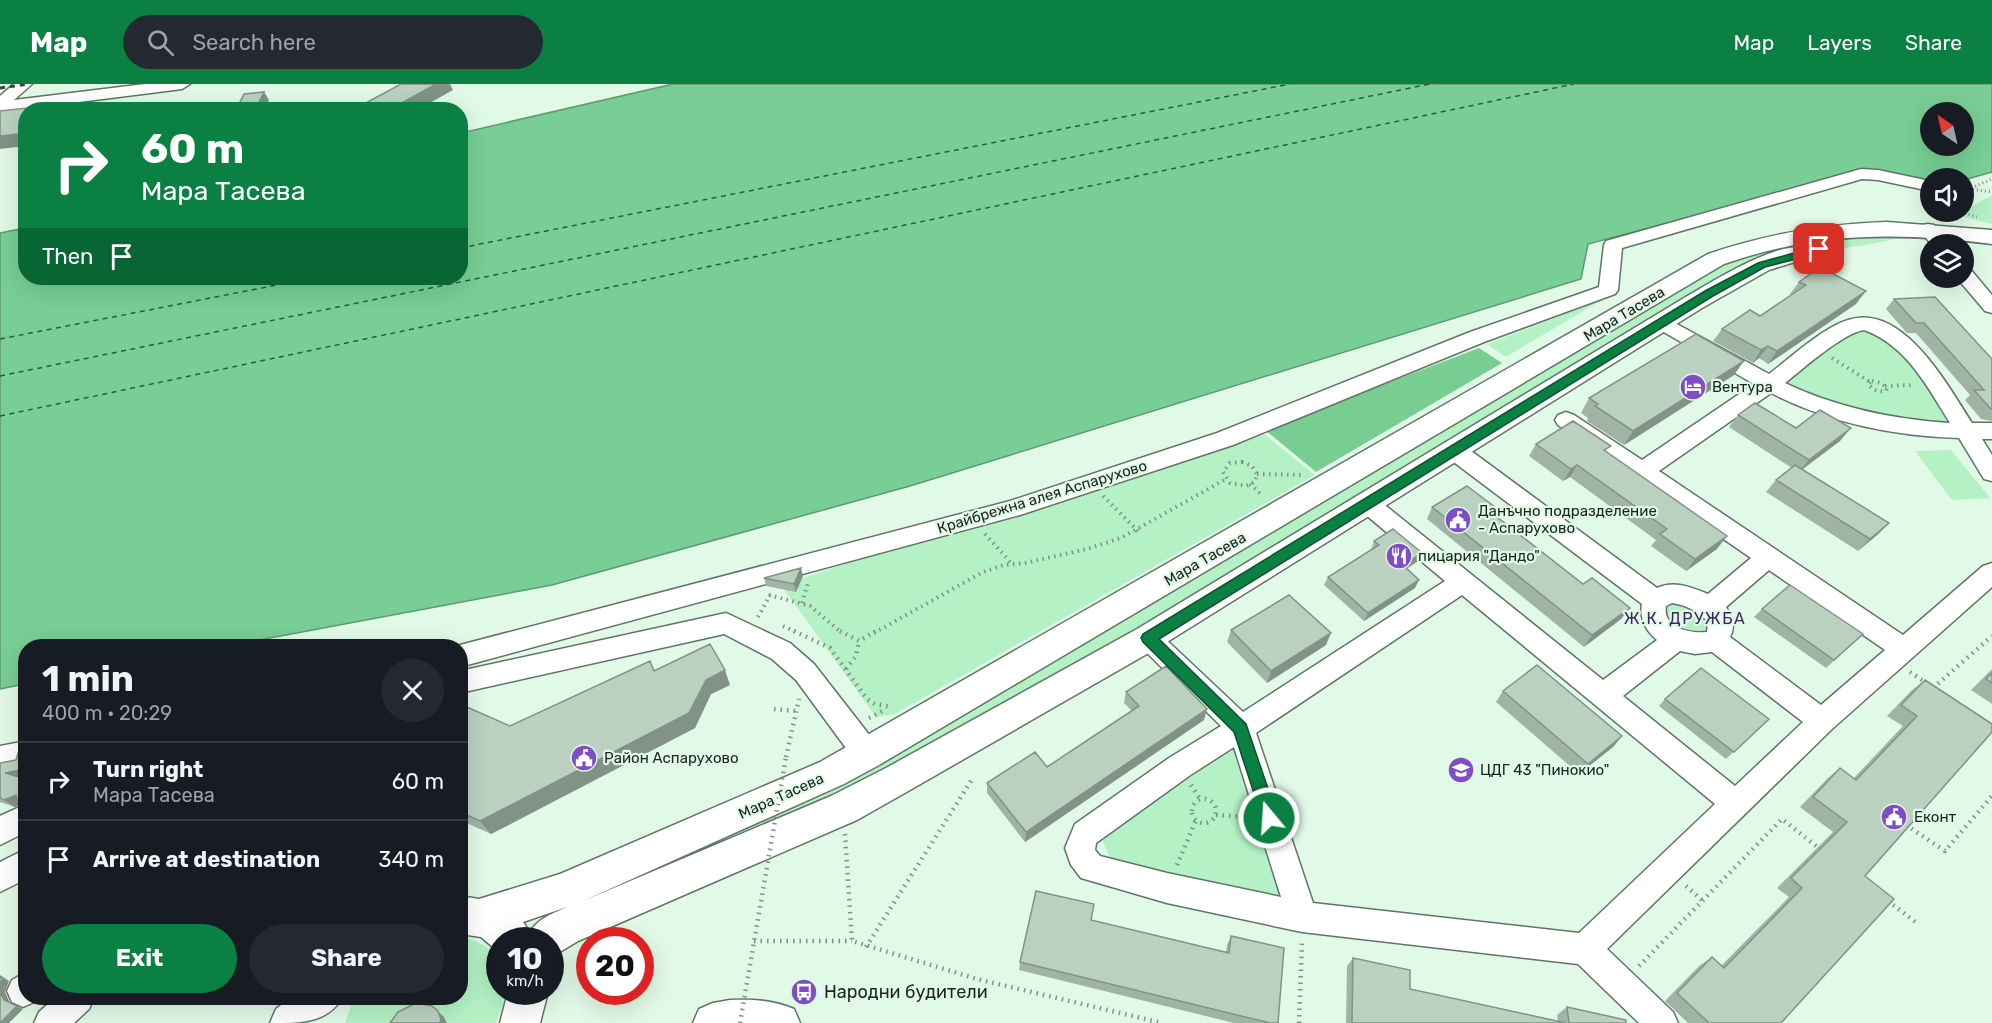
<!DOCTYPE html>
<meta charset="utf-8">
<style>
:root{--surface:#171b24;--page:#242831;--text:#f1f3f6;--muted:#9ea1a6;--line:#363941;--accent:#0b8043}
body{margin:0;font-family:Rubik,sans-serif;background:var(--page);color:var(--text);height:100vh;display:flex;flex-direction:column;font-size:22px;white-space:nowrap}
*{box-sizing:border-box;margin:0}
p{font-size:20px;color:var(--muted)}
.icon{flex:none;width:33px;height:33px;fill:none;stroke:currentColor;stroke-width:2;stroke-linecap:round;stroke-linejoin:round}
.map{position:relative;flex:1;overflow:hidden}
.details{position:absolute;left:18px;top:555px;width:450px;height:366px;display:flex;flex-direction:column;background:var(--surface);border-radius:24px;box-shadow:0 6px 24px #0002}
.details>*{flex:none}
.top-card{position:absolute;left:18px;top:18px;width:450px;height:183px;border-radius:24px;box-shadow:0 6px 24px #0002;background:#0b8043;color:#fff;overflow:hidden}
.needle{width:39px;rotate:326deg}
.fabs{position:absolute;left:1920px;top:18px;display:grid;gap:12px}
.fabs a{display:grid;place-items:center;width:54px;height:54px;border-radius:50%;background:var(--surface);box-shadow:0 6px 24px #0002;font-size:30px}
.speed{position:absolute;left:486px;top:843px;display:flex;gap:12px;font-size:30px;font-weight:700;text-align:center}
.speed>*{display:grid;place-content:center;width:78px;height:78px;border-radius:50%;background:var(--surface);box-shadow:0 6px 24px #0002;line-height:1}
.speed small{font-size:15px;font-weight:400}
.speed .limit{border:9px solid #d22;background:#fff;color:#111}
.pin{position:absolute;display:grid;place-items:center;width:51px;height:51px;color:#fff;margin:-26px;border-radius:12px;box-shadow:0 3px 9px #0006}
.me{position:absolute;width:66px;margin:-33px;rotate:342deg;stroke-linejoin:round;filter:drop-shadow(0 0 4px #0008)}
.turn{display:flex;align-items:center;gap:21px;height:126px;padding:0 24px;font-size:27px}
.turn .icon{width:78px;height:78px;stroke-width:2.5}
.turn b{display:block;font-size:42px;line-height:51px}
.then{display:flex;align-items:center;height:57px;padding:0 24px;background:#0003;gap:12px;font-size:22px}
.round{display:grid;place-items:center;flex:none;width:63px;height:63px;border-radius:32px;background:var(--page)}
.headline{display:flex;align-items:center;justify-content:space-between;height:102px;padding:0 24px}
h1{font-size:36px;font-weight:700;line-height:45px}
.action{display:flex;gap:12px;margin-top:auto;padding:12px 24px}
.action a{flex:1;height:69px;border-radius:36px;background:var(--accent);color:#fff;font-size:24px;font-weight:700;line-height:69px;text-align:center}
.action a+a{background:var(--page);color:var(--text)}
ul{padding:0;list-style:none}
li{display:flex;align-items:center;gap:18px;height:78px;padding:0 24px;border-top:2px solid var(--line)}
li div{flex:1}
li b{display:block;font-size:22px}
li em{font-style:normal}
header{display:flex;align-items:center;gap:36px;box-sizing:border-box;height:84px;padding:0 30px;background:var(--accent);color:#fff}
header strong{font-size:28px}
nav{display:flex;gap:33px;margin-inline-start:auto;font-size:21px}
.search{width:420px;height:54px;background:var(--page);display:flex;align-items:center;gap:15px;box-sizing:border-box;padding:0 21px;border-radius:33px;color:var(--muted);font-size:22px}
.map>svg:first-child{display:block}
.green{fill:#b4f2c5}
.forest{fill:#78cd93}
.water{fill:#78ce94;stroke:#5c9b70;stroke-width:1.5;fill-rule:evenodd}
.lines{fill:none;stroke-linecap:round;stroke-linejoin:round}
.ferry{stroke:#24613b;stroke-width:1.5;stroke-dasharray:5 4.5;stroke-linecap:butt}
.minor-casing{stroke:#607565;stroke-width:3}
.major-casing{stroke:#607565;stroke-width:3}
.path-far2{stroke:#819185;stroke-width:3;stroke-dasharray:1 3;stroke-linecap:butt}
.path-far1{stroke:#819185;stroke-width:4;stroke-dasharray:1.5 4.5;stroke-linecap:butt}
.path{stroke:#819185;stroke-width:4.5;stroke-dasharray:1.5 5;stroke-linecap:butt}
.minor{fill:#fff;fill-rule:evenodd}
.major{fill:#fff;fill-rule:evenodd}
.rail{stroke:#38433a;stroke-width:3;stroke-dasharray:5 5;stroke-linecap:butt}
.path-bridge{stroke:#819185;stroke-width:4.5;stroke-dasharray:1.5 5;stroke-linecap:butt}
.wall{fill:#a0b4a5}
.shaded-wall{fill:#829286}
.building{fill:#bad1c0;stroke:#829286;stroke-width:1.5}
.route{fill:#0b8043;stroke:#07532c;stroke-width:1.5}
.labels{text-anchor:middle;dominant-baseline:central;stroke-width:4.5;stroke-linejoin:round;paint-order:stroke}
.street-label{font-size:15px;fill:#1b241d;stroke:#e1f9e7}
.poi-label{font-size:15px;fill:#1b241d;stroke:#e1f9e7;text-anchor:start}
.neighbourhood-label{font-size:16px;letter-spacing:1.5px;fill:#3d2660;stroke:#e1f9e7}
.near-poi-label{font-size:18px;fill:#1b241d;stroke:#e1f9e7;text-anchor:start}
</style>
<header>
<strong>Map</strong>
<div class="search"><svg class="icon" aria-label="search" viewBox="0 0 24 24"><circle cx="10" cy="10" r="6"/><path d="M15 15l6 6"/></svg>Search here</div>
<nav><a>Map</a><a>Layers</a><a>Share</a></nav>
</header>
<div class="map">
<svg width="1992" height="939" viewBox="0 0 1992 939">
<rect width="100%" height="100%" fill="#e1f9e7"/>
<path class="green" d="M1992,111V140L1956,131Z
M1897,149L1901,153C1865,164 1827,164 1790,172L1148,554L669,797L659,766L832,689L1635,223L1746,169L1777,161Z
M1600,217L1506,273L1487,260Z
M1852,241L1887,247L1965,346L1861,335L1771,299Z
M1259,346L1315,391L895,630L876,633L781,501Z
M1951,366L1990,414L1952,416L1915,367Z
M1690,511L1720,551L1676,555L1655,516Z
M1236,663L1284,816L1111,777L1101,753Z
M461,851C496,864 499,871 500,908H503V919L496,939H345L354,914H460Z"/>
<path class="forest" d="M1479,264L1502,279L1316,388L1265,346Z"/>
<path class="water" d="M673,0H1992V88L1964,96L1930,94V98L1870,85L1588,160L1581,195L910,402L552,501L228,562H26L25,600L0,605V149L25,144L26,194H460L461,49ZM1930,28H1964V62H1930Z"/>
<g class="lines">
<path class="ferry" d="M460,164L1290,0
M0,255L313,194
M0,292L1430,0
M0,332L1574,0"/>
<defs>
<path id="minor" d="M14,0H32L14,16L145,0H190L182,5L0,28V12Z
M1861,85L1878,86L1930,97V107L1878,96L1862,95L1622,164L1618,206L1615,210L1484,258L1233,361L1020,431L460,583V562H456L460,561L1010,417L1217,349L1470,248L1599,203L1604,161L1606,157Z
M1928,140L1934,141L1949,160H1931L1919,145L1922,141Z
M1964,184L1971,186L1992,211V229L1985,227L1957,194H1964Z
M1662,232L1769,290C1790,274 1824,243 1848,236C1903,218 1948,302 1972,339H1992V355H1982L1992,371V397L1984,395L1959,354C1893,352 1830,339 1771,309L1659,387L1903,551L1983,482L1992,479V503L1832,645L1607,865L1673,928L1678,939H1639L1578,880L1302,848L1167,819L1081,794L1071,781L1065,764L1075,740L1169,674L1221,642L1139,561L1135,554L1139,547L1148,543L1157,547L1243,628L1445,497L1360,426L1356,420L1360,414L1368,411L1376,414L1603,596L1657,556C1646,547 1639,534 1642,520L1447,373L1444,367L1447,361L1455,359L1463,361L1657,504C1674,496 1691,503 1708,510L1751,474L1558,341L1555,336L1558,331L1566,328L1574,331L1642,376L1754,300L1655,243L1652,238L1655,233ZM1864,246C1906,261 1927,302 1950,339C1892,335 1838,324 1785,299C1803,285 1843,249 1864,246ZM1769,486L1885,566L1821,621L1730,553C1736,541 1732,534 1726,523ZM1462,511L1715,720L1579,849L1313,819L1256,649ZM1672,519C1686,521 1698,527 1708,538L1707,548C1690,550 1662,544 1666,522ZM1680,567L1695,570L1712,568L1803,638L1735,702L1623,612ZM1234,663L1281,813L1167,789L1100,772L1095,766L1096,759L1189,692Z
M726,529L790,559L814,580L877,661L881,670L877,679L867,682L857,679L796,596L772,575L724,550L460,609V587Z
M26,657V681L0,686V662Z
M26,720V748L0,761V732Z
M26,765V795L0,808V778Z
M26,888V914H38L34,918L23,923L12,918L7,907L12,896Z
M55,914H94L89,925L74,939H34L39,928Z"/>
<path id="major" d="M1887,138L1992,146V160C1898,148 1815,148 1724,180L879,681L844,700L583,817L831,712L886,684L1137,545L1684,214C1712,198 1777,156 1808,164L1812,169L1808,174L1769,186L1702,224L1159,563L910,706L857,736L578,857L550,874V856H500V869L481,853L460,850V812L479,815L560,790L820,678L1708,170C1767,150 1824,140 1887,138ZM567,823C554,829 536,835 530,849L523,838Z
M508,908H548L540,939H500Z
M290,914H342C327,939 302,939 270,939L276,925Z
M730,916C753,915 773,916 794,925L800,939H693L699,925L713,919Z"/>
</defs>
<use href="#minor" class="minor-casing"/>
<use href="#major" class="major-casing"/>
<path class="path-far2" d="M1969,105L1992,108
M1964,107L1992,95
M1961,128L1977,133"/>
<path class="path-far1" d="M1832,274L1870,298
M1872,297L1881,299L1887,304L1886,307C1878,308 1873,306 1868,300Z
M1885,302L1915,301
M1242,378L1252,382L1257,390L1255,398L1246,402L1230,399L1223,388L1230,379Z
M1257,390L1301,391
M1250,400L1263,412
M1103,412L1138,447
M985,450L1012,480
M769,511L810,522L842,549
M802,519L808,499
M758,533L770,511
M783,542L798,549
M874,549L983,488L1004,481L1025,479L1087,465L1121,454L1226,395"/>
<path class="path" d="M794,547L830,564L867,615L875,620L892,623
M840,547L859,557L876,547
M846,585L856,572L859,557
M1910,588L1926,599
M1933,604L1992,552
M774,625L796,627
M869,634L886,625
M786,673L799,615
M1191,701L1200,715
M1192 727a12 12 0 1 1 24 0a12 12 0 1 1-24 0Z
M1216,731L1246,733
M1906,741L1945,767L1992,712
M845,750L852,857L977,895L1162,939
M1177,781L1196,736
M1686,802L1703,817
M1888,817L1918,840
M754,857H852
M866,863L971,697
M1639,882L1782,735L1820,765
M1299,939L1302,857"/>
<use href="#minor" class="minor"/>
<use href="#major" class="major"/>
<path class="rail" d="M0,4L29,0"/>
<path class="path-bridge" d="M740,939L786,673"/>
</g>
<path class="wall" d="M1799,198L1856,220L1768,280L1759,274L1753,279L1713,257L1722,245L1760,232L1792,211L1790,210Z
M1894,215L1992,275V337L1981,335L1965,316L1970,311L1916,249H1907L1886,225Z
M1734,291L1624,361L1587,337L1588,334L1581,329L1589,314Z
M1738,331L1796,344L1840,357L1802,386L1889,439L1877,451L1858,467L1766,408L1776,396L1792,384L1729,343Z
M1536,360L1607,368L1717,465L1686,487L1651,462L1656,456L1570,393L1563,397L1529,372Z
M1432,423L1500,435L1583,500L1630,524L1621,535L1584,563L1427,435Z
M1374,457L1422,469L1418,477L1407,485L1415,504L1364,537L1324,501L1328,493L1371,466Z
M803,492L796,508L766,502L764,494Z
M1762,525L1863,550L1826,584L1754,533Z
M1231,546L1326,561L1267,599L1227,558Z
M1992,585V620L1971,606Z
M1925,596L1992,640L1865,792L1781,939H1688L1665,917L1699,882L1712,873L1721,882L1789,813L1777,804L1833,748L1800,723L1827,695L1840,684L1853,695L1903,642L1887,632L1911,607Z
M730,601L711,610L695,644L491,750L460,736V620L510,642Z
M1503,607L1622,652L1613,663L1579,690L1496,618Z
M1126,608L1204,636L1025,758L987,709V699L1047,683L1132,627L1124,619Z
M1665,615L1769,635L1726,675L1659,622Z
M26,667V694L23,695H26V724L20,721L15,723L0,718V679L16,676Z
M1091,836L1226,868L1227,861L1231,852L1278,939H1234L1019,886L1020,878Z
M1353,874L1410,905L1558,937L1557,931L1567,923L1626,939H1346L1347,882Z"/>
<path class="shaded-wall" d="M436,0H450L453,6L417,26H389Z
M264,8L269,16L264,26H255Z
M26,40V62L0,65V52Z
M1866,207L1856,220L1768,280L1777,267Z
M1768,262L1759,274L1753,279L1761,266Z
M1744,277L1734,291L1624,361L1633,347Z
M1851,344L1840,357L1798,388L1809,376Z
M1577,381L1570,393L1563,397L1571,385Z
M1889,439L1877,451L1858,467L1870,455Z
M1727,452L1717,465L1686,487L1695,475Z
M1422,469L1418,477L1399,489L1403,481Z
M801,484L803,492L796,508L794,500Z
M1419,496L1415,504L1364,537L1368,529Z
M1630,524L1621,535L1584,563L1592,551Z
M1331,549L1326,561L1267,599L1271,587Z
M725,586L730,601L711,610L695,644L491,750L480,737L706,596Z
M1207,625L1204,636L1025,758L1026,748Z
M1622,652L1613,663L1579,690L1588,680Z
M26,685V694L15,696L5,689Z
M16,711L18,719L20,721L15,723L4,716Z
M0,891L9,897L5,908L10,919L4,916L0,908Z
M17,922L23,925L9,939H0Z
M432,922L444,933L447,939H440Z"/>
<path class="building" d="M401,0H436L389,26H353Z
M264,8L255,26H236L244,10Z
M36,23L35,26H26V40L19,50L0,52V27Z
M1820,183L1866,207L1777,267L1768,262L1761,266L1722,245L1750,226L1760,232L1806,201L1799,198Z
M1935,213L1992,275V325H1991L1974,306H1984L1924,239H1916L1894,215Z
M1696,250L1744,277L1633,347L1595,322L1598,320L1589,314Z
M1755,319L1796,344L1820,326L1851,344L1809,376L1738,331Z
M1573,337L1611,362L1604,366L1727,452L1695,475L1660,450L1667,445L1577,381L1571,385L1536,360Z
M1795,381L1889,439L1870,455L1776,396Z
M1467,402L1503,429L1497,433L1583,500L1592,494L1630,524L1592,551L1432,423Z
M1393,445L1422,469L1403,481L1419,496L1368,529L1328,493L1379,461L1374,457Z
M801,484L794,500L764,494Z
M1790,501L1863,550L1834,576L1762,525Z
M1289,511L1331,549L1271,587L1231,546Z
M710,560L725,586L706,596L689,629L480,737L460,728V620L510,642L650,577L654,587Z
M1537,581L1622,652L1588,680L1503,607Z
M1166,582L1207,625L1026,748L987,699L1035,668L1047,683L1139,622L1126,608Z
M1701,584L1769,635L1734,668L1665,615Z
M1992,589V599L1986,595Z
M1925,596L1992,640V648L1865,792L1894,815L1781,939H1709L1677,909L1712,873L1724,884L1802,804L1791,794L1847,738L1813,713L1840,684L1856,696L1917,632L1901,621Z
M26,667V685L5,689L26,695V721L18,719L16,711L4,716L0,714V679L16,676L18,669Z
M1036,807L1094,820L1091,836L1229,869L1231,852L1284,864L1278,939H1270L1020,878Z
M1353,874L1410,886V905L1566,939H1352Z
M0,893L3,894L0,902Z
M0,908L4,916L17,922L0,939Z
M416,919L432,922L438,927L441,935L440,939H390L398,928Z
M1567,923L1626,936V939H1569Z"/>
<path class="route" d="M1819,162L1824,165L1823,168L1765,183L1713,212L1159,555L1246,640L1278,734L1275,740L1269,742L1264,740L1234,648L1143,558L1141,554L1143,550L1705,207L1758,179Z"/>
<defs>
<symbol id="hotel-disc" viewBox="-11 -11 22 22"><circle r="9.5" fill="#7f4dc5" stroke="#e1f9e7"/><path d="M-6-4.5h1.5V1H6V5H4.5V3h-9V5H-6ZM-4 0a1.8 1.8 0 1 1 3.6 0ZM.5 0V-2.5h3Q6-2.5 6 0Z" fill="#fff"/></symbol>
<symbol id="civic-disc" viewBox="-11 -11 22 22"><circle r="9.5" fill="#7f4dc5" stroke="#e1f9e7"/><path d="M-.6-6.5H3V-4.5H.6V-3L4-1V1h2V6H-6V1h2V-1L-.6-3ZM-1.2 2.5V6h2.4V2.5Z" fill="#fff"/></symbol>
<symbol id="restaurant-disc" viewBox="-11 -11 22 22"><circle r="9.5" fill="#7f4dc5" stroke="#e1f9e7"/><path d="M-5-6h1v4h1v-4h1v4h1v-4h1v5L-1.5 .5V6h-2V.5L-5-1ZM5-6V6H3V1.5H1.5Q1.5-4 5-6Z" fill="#fff"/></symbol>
<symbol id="school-disc" viewBox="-11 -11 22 22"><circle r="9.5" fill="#7f4dc5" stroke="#e1f9e7"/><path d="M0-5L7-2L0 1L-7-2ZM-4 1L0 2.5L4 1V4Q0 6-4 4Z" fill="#fff"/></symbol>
<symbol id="bus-disc" viewBox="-11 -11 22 22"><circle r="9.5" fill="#7f4dc5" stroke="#e1f9e7"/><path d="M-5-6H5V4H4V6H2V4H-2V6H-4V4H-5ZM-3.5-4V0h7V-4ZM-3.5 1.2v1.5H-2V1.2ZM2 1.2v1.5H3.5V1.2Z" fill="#fff"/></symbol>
</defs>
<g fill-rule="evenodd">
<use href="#hotel-disc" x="1678" y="288" width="30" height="30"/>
<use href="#civic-disc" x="1443" y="421" width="30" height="30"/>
<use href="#restaurant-disc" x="1384" y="457" width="30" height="30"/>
<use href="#civic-disc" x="569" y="659" width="30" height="30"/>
<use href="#school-disc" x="1446" y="671" width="30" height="30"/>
<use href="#civic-disc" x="1879" y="718" width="30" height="30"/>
<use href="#bus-disc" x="789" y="893" width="30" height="30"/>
</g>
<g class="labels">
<g class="street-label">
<text transform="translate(1624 230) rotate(-31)">Мара Тасева</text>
<text transform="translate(1042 413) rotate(-17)">Крайбрежна алея Аспарухово</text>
<text transform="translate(1205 475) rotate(-30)">Мара Тасева</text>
<text transform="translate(781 712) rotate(-24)">Мара Тасева</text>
</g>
<g class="poi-label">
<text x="1712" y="303">Вентура</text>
<text x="1478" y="427">Данъчно подразделение<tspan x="1478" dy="17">- Аспарухово</tspan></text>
<text x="1418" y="472">пицария "Дандо"</text>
<text x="604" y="674">Район Аспарухово</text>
<text x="1480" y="686">ЦДГ 43 "Пинокио"</text>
<text x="1914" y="733">Еконт</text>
</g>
<g class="neighbourhood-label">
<text x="1685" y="534">Ж.К. ДРУЖБА</text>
</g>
<g class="near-poi-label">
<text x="824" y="908">Народни будители</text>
</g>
</g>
</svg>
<div class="fabs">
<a><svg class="needle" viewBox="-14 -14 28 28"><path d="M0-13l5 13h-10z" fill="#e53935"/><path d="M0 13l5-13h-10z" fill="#9ea1a6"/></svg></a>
<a><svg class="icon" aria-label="sound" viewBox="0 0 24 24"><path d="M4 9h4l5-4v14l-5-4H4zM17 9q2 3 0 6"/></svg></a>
<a><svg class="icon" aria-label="layers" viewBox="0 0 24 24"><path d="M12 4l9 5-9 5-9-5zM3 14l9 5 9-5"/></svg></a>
</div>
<div class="speed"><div>10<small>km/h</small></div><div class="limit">20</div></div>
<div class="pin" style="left:1819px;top:165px;background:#d93025"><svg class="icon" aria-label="arrive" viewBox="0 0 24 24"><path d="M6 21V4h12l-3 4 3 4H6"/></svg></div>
<svg class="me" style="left:1269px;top:734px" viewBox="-20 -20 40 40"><circle r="17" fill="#0b8043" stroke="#fff" stroke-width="3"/><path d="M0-11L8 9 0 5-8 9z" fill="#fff"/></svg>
<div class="top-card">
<div class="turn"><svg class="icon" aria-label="right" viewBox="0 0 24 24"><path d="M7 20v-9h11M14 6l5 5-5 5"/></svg><div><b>60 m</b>Мара Тасева</div></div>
<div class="then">Then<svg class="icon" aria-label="arrive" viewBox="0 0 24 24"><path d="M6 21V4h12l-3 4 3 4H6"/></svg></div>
</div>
<section class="details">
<div class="headline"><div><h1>1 min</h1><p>400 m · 20:29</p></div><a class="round"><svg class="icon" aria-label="close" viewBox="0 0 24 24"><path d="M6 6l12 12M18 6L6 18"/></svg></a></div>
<ul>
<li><svg class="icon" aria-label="right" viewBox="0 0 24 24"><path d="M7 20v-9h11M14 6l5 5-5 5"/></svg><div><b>Turn right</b><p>Мара Тасева</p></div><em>60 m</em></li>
<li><svg class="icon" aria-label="arrive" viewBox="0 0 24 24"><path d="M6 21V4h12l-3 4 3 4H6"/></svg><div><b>Arrive at destination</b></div><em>340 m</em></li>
</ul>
<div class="action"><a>Exit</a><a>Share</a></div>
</section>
</div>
